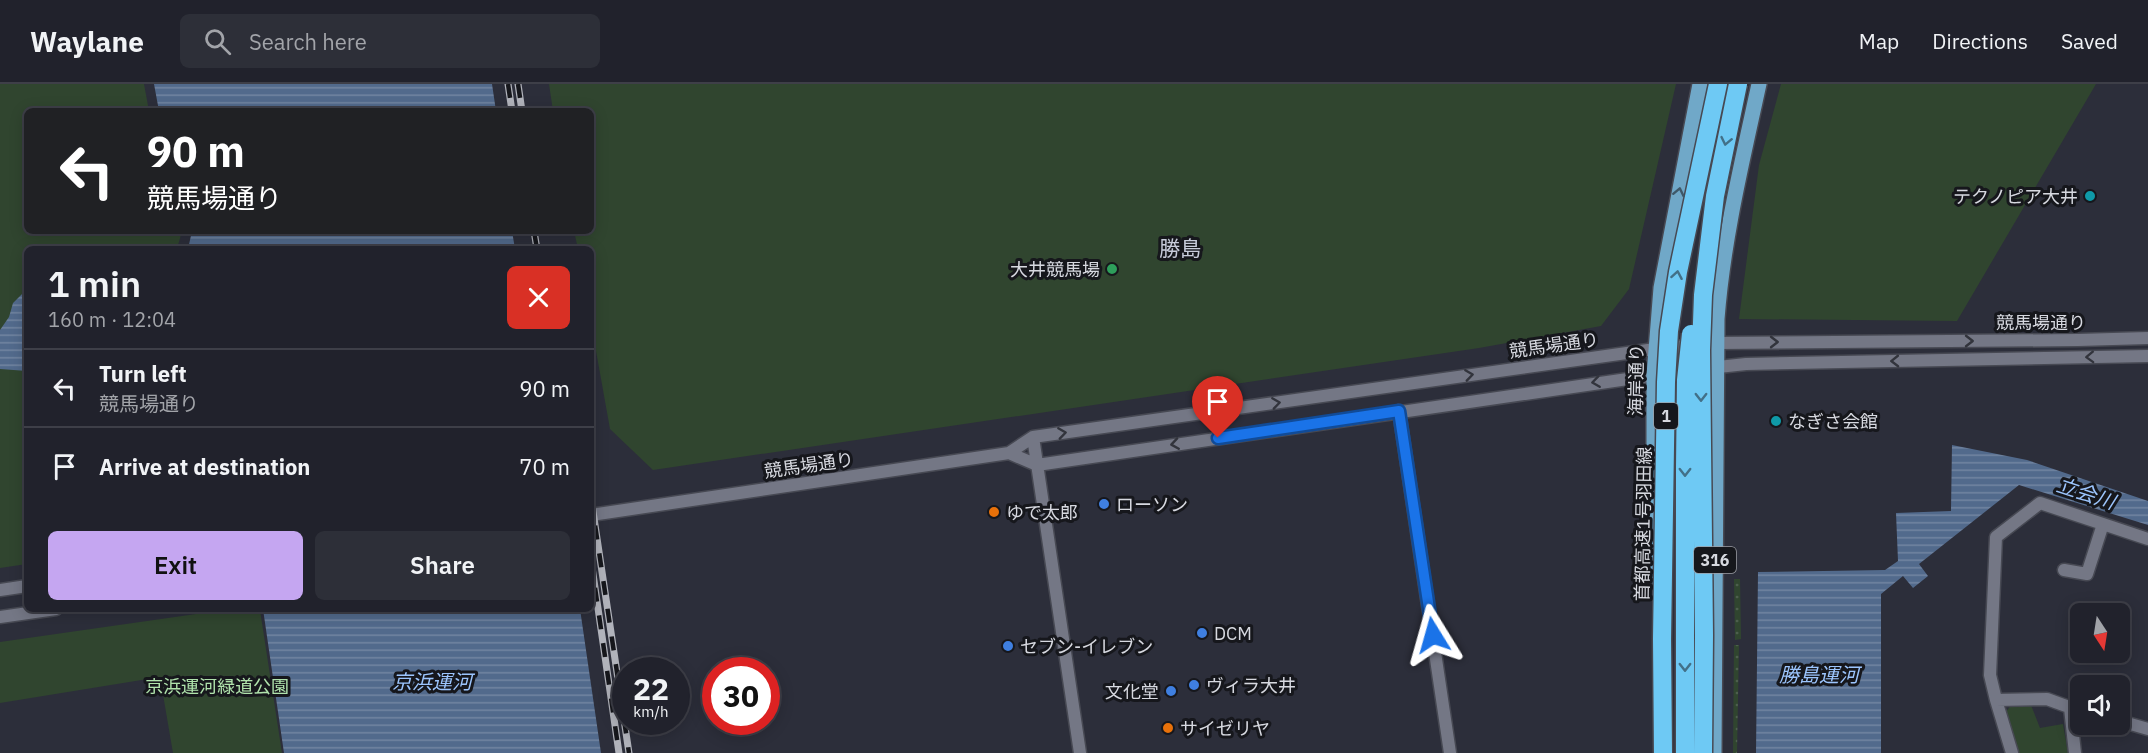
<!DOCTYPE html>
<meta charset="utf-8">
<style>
:root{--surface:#21222c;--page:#2d2f38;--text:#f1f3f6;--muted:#a2a4a9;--line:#3e3f48;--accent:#c5a6f1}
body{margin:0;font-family:"IBM Plex Sans","Noto Sans JP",sans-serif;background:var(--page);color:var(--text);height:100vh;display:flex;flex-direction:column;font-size:22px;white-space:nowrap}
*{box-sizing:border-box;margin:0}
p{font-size:20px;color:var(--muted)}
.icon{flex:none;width:33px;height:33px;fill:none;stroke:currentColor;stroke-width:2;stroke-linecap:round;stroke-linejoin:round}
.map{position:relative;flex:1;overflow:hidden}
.panel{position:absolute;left:24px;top:162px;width:570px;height:366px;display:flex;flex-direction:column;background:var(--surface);border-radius:9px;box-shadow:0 3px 15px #0003,0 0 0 2px var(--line)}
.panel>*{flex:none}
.hud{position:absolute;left:24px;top:24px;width:570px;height:126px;border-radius:9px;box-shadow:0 3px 15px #0003,0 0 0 2px var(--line);background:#202124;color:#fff;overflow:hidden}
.needle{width:39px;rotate:168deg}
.fabs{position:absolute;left:2070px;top:519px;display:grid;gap:12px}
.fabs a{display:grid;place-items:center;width:60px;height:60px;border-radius:9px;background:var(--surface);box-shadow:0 3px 15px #0003,0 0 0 2px var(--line);font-size:30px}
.speed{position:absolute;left:612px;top:573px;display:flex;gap:12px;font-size:30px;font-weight:700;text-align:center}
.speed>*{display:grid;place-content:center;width:78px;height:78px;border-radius:50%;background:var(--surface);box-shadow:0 3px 15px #0003,0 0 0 2px var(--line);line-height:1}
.speed small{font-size:15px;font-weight:400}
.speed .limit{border:9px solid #d22;background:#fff;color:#111}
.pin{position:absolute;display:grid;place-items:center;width:51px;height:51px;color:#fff;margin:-62px -26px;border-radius:50% 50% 50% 0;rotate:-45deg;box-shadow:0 0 6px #0007}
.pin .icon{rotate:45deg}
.me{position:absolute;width:66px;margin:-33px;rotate:352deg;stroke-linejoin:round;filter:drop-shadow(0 0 4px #0008)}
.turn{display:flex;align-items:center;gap:21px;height:126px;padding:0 24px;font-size:27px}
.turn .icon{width:78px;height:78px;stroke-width:2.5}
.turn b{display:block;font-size:42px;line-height:51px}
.round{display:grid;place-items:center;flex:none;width:63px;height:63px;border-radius:9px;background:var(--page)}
.summary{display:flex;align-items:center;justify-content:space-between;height:102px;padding:0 24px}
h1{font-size:36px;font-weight:600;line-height:45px}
.action{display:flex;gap:12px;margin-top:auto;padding:12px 24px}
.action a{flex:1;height:69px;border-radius:9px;background:var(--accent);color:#111;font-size:24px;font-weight:600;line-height:69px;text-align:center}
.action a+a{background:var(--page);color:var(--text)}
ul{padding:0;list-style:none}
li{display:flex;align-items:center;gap:18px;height:78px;padding:0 24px;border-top:2px solid var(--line)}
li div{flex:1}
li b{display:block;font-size:22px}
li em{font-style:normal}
header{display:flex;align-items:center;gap:36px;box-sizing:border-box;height:84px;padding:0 30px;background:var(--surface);border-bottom:2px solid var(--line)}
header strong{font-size:28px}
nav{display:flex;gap:33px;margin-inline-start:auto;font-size:21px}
.search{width:420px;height:54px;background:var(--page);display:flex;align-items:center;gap:15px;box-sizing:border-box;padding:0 21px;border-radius:9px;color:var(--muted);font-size:22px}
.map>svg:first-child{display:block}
.grass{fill:url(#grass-dots)}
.park{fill:#30452f}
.water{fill:url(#water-rules)}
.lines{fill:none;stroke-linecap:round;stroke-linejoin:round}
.minor-casing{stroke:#474953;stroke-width:15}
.tertiary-casing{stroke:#474953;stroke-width:15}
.primary-casing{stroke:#474953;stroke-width:18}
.minor{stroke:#747785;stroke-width:12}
.tertiary{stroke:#747785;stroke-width:12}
.primary{stroke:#70a8c8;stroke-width:15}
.rail-casing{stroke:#b1b3bb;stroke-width:7}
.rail{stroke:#16171c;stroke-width:4.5;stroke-dasharray:14;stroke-linecap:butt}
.motorway-bridge-casing{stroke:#474953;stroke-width:21;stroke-linecap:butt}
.motorway-bridge{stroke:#6ec9f4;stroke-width:18}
.oneway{stroke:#427088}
.oneway2{stroke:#3e5869}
.oneway3{stroke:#32343c}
.route-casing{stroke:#114b97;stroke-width:15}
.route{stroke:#1a73e8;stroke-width:10}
.culture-dot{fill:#0f9aa8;stroke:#16171c;stroke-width:2}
.leisure-dot{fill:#2e9e5b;stroke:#16171c;stroke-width:2}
.shop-dot{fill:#3f7fe0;stroke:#16171c;stroke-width:2}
.food-dot{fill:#e8710a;stroke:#16171c;stroke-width:2}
.labels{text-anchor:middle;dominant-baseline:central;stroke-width:6;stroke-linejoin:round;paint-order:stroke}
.shield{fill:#16171c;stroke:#9d9fa5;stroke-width:1.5}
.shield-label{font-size:16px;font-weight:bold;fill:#d7d9e0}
.poi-label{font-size:18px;fill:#d7d9e0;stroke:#16171c;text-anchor:start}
.street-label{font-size:18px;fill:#d7d9e0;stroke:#16171c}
.park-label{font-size:18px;fill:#b0e3ac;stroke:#16171c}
.water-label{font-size:20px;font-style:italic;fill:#9cc5fd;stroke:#16171c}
.quarter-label{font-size:21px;fill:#c8ccdb;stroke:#16171c}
</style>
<header>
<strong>Waylane</strong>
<div class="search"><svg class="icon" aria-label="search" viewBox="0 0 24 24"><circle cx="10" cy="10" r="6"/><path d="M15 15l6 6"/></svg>Search here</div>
<nav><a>Map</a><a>Directions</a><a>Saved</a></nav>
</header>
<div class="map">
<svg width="2148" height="669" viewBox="0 0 2148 669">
<defs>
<pattern id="grass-dots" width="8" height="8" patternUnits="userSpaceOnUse" patternTransform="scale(1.5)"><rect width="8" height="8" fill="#30452f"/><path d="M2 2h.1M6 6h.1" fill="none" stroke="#4d5f4d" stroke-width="1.8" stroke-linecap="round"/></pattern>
<pattern id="water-rules" width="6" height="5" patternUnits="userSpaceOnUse" patternTransform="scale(1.5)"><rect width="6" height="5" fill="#526a8c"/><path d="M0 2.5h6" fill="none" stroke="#7286a1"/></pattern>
</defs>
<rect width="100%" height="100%" fill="#2c2e3a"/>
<path class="grass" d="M1734,495H1740L1741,555L1735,556Z
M1734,561H1739L1737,669H1733Z"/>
<path class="park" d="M0,0H144L149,27H27V147H182L177,165H27V480L0,484Z
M549,0H1676L1629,205L1601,242L1479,264L653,386L610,345L591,239V165H578L574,147H591V27H553Z
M1781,0H2096L1957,237L1739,235L1759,81Z
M231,525H239L240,529L260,526L282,669H173L160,593L0,619V558Z
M2012,620L2031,621L2040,644L2063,640L2068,669H2018L2005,629Z"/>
<path class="water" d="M154,0H492L496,27H159Z
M192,147H512L515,165H188Z
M27,205V287L0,285V246L9,233L13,219Z
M1952,361L2027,376L2148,417V441L2019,401L1919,480L1928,492L1913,504L1903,492L1881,510V669H1756L1758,488L1885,486L1898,477L1896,429L1951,427Z
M263,525H580L601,669H284Z"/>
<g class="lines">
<defs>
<path id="minor" d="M1399,327L1450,669
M2064,486L2087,490L2103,440
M1996,616L2012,669
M2070,624L2075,669
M2080,627L2047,615L1996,616L1990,591L1996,453L2040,419L2148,455
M2120,637L2148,645"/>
<path id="tertiary" d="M1709,284L1746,280L2148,272
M1033,353L1080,669
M1009,369L1037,381L1662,290
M591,431L1009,369L1033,353L1655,265L1716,259L2078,256L2148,254
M0,506L27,502
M0,533L56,525"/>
<path id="primary" d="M1654,492V291L1661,204L1700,0
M1714,669L1717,235C1723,156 1742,78 1759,0"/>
</defs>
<use href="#minor" class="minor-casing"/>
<use href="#tertiary" class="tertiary-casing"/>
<use href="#primary" class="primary-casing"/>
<use href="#minor" class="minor"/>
<use href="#tertiary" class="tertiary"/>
<use href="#primary" class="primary"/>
<defs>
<path id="rail" d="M508,0L512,27
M518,0L522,27
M534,147L537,165
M591,414L629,669
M591,476L619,669"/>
</defs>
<use href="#rail" class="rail-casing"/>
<use href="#rail" class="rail"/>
<defs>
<path id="motorway-bridge" d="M1663,669L1662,555L1666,298L1669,247L1678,188L1718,0
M1685,669V383L1686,296L1691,250
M1703,669L1704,551L1701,266L1703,211L1715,112L1738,0"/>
</defs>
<use href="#motorway-bridge" class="motorway-bridge-casing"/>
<use href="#motorway-bridge" class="motorway-bridge"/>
</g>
<defs><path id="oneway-chevron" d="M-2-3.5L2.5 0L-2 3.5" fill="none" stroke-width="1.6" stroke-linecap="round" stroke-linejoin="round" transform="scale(1.5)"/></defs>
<g class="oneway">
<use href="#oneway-chevron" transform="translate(1726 57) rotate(102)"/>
<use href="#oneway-chevron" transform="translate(1677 191) rotate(-80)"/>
<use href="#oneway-chevron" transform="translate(1701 313) rotate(90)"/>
<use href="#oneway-chevron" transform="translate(1685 388) rotate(90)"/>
<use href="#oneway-chevron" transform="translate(1685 583) rotate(90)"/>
</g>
<use class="oneway2" href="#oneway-chevron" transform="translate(1679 108) rotate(-78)"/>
<g class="oneway3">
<use href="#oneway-chevron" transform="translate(1969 257)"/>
<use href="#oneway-chevron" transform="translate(1774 258)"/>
<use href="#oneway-chevron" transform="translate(2090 273) rotate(178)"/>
<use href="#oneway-chevron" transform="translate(1895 277) rotate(179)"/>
<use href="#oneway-chevron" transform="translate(1469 291) rotate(-8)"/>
<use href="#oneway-chevron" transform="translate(1596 298) rotate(172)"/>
<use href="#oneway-chevron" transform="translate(1276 319) rotate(-8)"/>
<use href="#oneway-chevron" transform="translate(1062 349) rotate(-8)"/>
<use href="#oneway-chevron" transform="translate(1175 360) rotate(171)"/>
</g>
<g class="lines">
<defs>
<path id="route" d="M1218,354L1399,327L1433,551"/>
</defs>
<use href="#route" class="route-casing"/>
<use href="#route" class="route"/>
</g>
<g class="culture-dot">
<circle cx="2090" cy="112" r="6"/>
<circle cx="1776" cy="337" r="6"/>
</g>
<circle class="leisure-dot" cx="1112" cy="185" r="6"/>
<g class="shop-dot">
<circle cx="1104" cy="420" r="6"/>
<circle cx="1202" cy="549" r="6"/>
<circle cx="1008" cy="562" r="6"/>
<circle cx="1194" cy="601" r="6"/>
<circle cx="1171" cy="607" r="6"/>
</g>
<g class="food-dot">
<circle cx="994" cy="428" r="6"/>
<circle cx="1168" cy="644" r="6"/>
</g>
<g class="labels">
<g class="shield">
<rect x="1654" y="319" width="24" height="26" rx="4.5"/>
<rect x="1694" y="463" width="42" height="26" rx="4.5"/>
</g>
<g class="shield-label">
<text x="1666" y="332">1</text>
<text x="1715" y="476">316</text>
</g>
<g class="poi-label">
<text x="2078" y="112" text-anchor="end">テクノピア大井</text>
<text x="1100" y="185" text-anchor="end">大井競馬場</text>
<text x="1788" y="337">なぎさ会館</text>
<text x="1116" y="420">ローソン</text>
<text x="1006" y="428">ゆで太郎</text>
<text x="1214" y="549">DCM</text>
<text x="1020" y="562">セブン-イレブン</text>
<text x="1206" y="601">ヴィラ大井</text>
<text x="1159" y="607" text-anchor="end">文化堂</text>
<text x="1180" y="644">サイゼリヤ</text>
</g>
<g class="street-label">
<text x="2041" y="238">競馬場通り</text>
<text transform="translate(1554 261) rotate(-8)">競馬場通り</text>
<text transform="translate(1636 296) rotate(-89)">海岸通り</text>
<text transform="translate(809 381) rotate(-8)">競馬場通り</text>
<text transform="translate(1643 440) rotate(-89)">首都高速1号羽田線</text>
</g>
<g class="park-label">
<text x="217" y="602">京浜運河緑道公園</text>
</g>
<g class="water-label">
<text transform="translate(2086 409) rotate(18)">立会川</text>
<text x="1819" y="590">勝島運河</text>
<text x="432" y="597">京浜運河</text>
</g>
<g class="quarter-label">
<text x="1180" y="164">勝島</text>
</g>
</g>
</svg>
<div class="fabs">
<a><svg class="needle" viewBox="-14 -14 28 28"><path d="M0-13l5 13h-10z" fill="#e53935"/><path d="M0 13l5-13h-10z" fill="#a2a4a9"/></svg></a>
<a><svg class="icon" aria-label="sound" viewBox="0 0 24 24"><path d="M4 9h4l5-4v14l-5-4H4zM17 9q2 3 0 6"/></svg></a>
</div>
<div class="speed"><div>22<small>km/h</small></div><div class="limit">30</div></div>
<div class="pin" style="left:1218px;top:354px;background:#d93025"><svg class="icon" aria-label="arrive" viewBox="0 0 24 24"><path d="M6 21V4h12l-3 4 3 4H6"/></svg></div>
<svg class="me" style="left:1433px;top:551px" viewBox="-20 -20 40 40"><path d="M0-17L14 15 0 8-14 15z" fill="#1a73e8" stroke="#fff" stroke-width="4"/></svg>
<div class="hud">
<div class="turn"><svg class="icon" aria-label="left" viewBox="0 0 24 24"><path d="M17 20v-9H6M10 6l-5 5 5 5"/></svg><div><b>90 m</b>競馬場通り</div></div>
</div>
<section class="panel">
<div class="summary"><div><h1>1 min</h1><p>160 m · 12:04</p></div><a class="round" style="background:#d93025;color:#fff"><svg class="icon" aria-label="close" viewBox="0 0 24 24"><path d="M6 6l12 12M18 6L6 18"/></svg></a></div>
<ul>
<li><svg class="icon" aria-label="left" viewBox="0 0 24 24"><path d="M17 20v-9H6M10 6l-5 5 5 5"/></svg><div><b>Turn left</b><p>競馬場通り</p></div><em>90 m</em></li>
<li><svg class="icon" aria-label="arrive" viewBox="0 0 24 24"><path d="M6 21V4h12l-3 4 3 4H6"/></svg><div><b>Arrive at destination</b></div><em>70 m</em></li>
</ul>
<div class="action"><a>Exit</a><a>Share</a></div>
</section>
</div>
